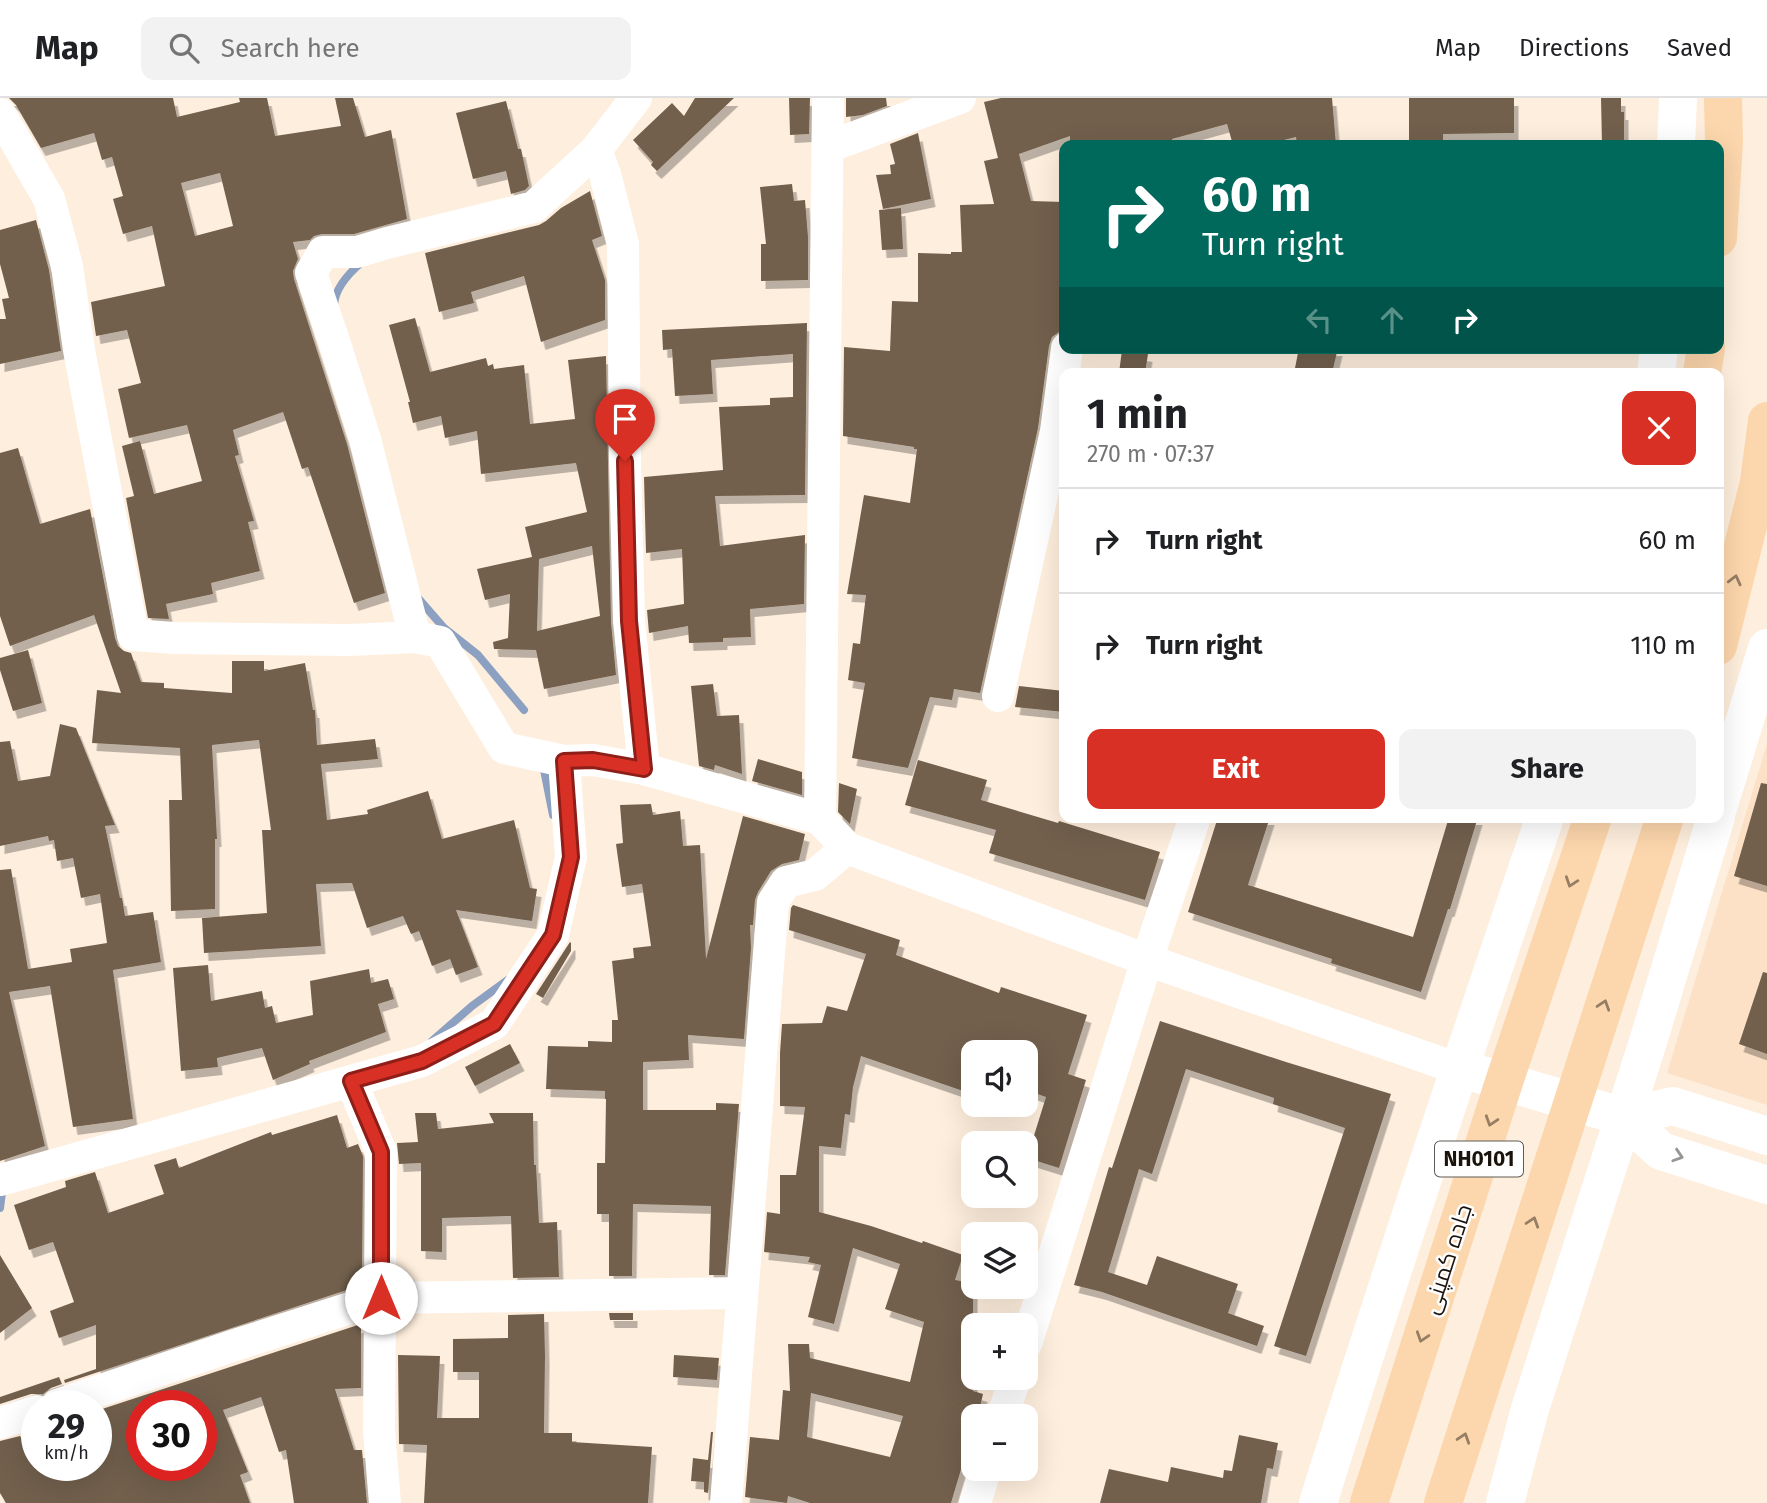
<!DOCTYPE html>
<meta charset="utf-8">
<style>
:root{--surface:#fff;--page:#f2f2f2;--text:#202124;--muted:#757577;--line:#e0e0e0;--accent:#d93025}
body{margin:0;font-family:"Fira Sans",Cairo,sans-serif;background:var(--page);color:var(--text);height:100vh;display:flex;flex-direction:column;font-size:26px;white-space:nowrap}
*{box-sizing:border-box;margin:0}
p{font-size:23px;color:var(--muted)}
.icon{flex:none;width:38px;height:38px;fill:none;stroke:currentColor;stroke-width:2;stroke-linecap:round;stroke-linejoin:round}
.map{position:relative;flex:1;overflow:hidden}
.panel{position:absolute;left:1059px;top:270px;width:665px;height:455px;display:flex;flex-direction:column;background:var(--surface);border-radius:14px;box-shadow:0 7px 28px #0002}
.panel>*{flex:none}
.top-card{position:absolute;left:1059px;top:42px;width:665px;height:214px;border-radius:14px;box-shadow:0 7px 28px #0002;background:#00695c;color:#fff;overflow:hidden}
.tools{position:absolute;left:961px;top:942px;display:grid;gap:14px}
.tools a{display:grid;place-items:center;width:77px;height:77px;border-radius:14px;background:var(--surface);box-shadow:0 7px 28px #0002;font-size:35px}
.speed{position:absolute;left:21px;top:1292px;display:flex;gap:14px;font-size:35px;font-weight:700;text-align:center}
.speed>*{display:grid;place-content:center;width:91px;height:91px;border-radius:50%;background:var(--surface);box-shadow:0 7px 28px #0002;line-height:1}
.speed small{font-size:18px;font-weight:400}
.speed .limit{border:10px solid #d22;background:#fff;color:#111}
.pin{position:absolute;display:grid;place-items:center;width:60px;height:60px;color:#fff;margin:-72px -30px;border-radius:50% 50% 50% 0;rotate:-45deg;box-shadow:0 0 7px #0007}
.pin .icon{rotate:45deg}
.me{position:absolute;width:77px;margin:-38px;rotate:0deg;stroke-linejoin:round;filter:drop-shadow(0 0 5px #0008)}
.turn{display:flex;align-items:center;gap:24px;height:147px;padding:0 28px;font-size:32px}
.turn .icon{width:91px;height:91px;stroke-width:2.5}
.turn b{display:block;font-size:49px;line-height:60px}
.lanes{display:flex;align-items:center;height:66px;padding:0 28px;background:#0003;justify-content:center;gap:35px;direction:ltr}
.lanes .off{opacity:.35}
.round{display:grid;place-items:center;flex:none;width:74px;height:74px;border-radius:14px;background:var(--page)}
.head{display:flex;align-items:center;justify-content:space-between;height:119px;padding:0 28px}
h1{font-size:42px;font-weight:700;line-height:52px}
.button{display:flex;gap:14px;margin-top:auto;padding:14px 28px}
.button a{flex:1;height:80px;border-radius:14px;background:var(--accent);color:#fff;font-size:28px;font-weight:700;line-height:80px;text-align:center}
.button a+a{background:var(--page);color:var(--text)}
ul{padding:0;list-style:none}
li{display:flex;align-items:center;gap:21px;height:105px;padding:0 28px;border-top:2px solid var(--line)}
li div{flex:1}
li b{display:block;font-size:26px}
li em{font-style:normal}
header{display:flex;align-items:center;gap:42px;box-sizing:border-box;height:98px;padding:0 35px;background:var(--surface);border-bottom:2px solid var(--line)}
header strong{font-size:33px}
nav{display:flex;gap:38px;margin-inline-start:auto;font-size:24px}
.search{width:490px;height:63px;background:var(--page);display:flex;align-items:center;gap:18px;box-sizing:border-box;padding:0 24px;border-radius:14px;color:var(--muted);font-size:26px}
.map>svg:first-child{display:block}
.built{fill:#fce1c6}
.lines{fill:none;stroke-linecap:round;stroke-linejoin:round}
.stream{stroke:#8ca0c1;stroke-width:8}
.building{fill:#72604d;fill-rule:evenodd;filter:url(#shadow)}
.minor{stroke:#fff;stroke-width:32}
.tertiary{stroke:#fff;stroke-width:38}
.trunk{stroke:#fcd6ac;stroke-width:38}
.oneway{stroke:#967e64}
.oneway2{stroke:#989592}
.route-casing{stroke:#8d1f18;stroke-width:18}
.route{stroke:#d93025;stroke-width:12}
.labels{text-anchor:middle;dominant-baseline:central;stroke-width:5;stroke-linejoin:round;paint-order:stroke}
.shield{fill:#fefefe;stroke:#5e5a55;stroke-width:2}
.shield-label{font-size:21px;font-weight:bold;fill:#1a130c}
.street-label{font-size:23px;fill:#1a130c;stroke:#fefefe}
</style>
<header>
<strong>Map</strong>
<div class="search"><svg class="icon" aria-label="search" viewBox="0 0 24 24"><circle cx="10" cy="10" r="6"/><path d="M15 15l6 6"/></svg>Search here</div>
<nav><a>Map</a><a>Directions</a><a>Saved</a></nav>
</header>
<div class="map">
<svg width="1767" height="1405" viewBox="0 0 1767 1405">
<defs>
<filter id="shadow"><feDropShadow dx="4.5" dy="8" stdDeviation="0" flood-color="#0004"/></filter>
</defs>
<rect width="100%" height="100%" fill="#feeedd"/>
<path class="built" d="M1767,646V1007L1667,975Z"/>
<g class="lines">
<path class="stream" d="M334,207C335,190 349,175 362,164
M417,499L444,530L478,557L524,612
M544,672L553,717
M432,943L472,908L509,881
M0,1110L3,1087"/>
</g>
<path class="building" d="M9,0H173L177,19L240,4L239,0H267L275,38L341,28L335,0H353L365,39L391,32L407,121L354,136H322L314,138L310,142L293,144L298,161L293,173L294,181L347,346L385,495L354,505L308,369L302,371L283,314L233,332L239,357L235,358L254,423L248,424L260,473L211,485L213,496L166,506L169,521L148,520L126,400L134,398L122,348L140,343L154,396L202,383L187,327L129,340L118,291L141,285L127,232L96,238L91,204L165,188L152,128L123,136L113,101L123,98L112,59L102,62L94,35L41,50L16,7ZM220,75L233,128L195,138L181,85Z
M695,0H734L657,73L651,67L653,64L633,42L672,5L684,18Z
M789,0H810L809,36L790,37Z
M846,0H886L887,8L863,17L846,19Z
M1001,0H1332L1336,47H1297L1296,39L1264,47H1233L1227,26L1172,41V47H1070V38L1019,56L1031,103L1064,104V196L1059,234L1052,239L1049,248L1038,330L980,595L954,591L952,602L930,599L908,670L852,660L865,585L848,582L853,545L860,546L866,497L847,496L864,397L910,405L917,351H914V349L843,338L844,249L890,253L892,203L918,204V155L951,156V154H962L960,107L994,106L984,63L998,60L984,4Z
M1409,0H1514V35L1443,36V47H1409Z
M1601,0H1621V14H1624V47H1602Z
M506,3L518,51H521L529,88L525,92L511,96L506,73L473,81L456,15Z
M918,35L931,101L883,111L876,77L891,76L890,67L895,66L890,46Z
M792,86L794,103L805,102L808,139V182L761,183V146H766L760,89Z
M590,93L602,138L592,142L605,182V222L541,244L524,178L471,194L474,205L439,214L425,155L539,127L546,123L561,110Z
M901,110L903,151L882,152L879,112Z
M36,122L49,172L61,253L0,266V221H6L2,201L9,200L0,166V132Z
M415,220L430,274L486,260L488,268L493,266L494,271L524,267L530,326L575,321L568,262L606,258L611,524L616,577L544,591L536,552L494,551L493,544L508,540L510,496L485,502L477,471L532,459L525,429L587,414L576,365L481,376L477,333L445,340L441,318L413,325L408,304H410L389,227ZM592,448L600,518L537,533L539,461Z
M807,225L805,397L715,398L720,448L805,437L804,506L750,511L751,539L723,540V544L689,545L688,528L649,535L647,512L684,506L682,451L646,455L644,379L723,372L719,309L770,307V300L793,299V256L711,262L713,296L675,298L672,251L663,252L662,232Z
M1299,250H1338L1332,275H1294Z
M1122,252L1148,256L1145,275H1119Z
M18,350L40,426L90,411L115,540L118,548L124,553L131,555L141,584L164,585V590L232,595V563H264V573L305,565L313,612H315L317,647L375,641L378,661L321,666L327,722L368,716L367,712L428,693L442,741L514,722L530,790L537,791L532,823L456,812L478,869L456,877L450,861L432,868L419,833L411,836L403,818L367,830L352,785L316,786L321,848L204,855L202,820L267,815L262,732H271L259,642L212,647L217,741H215V811L171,813L169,702H182L180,650L92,645L97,592L121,595L94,517L10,548L0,518V355Z
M28,552L42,605L13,613L0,572V560Z
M713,586L717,618L739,617L742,676L715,667L714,672L699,668L691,588Z
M1019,588L1064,593V614L1015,609Z
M60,626L76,630L115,727L105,728L120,800H122L125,818L153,814L161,864L113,872L133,1021L73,1029L50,888L9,894L45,1048L0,1063V772L11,771L28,871L72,864L70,851L107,845L100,796L81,800L73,760L57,763L54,742L49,743L48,738L0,748V644L10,643L18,683L50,678Z
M758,661L802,674V697L752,683Z
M918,662L987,682L981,702L1058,725L1059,723L1160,754L1145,802L989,755L996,732L905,707Z
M839,685L857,691L850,726L838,714Z
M1761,685L1767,686V788L1734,778Z
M651,706L653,717L680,713L683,748L700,747L706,861L743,718L805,736L799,762L782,766L771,773L758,794L755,802L753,827H750L751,850L744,941L688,937L689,962L643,964V1012H716V1005L739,1006L725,1177H709L711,1108L633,1106L632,1178H609V1116H597V1065H605L606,1001H605V993L546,991L548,948L588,949V943L612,944V922H618L612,863L634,860L633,850L651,848L642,786L622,789L616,746L623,745L620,707Z
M1218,719H1270L1248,787L1413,839L1449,719H1478L1450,811H1448L1421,894L1331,865L1332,861L1188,814Z
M793,807L900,842L896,857L999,895L1001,889L1087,917L1068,976L1086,982L1059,1070L1027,1060L1046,999L1026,992V954H973V983L969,995L861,958L853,989L850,1017L845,1016L841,1050L819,1048V1114L871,1128L922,1145L923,1143L963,1157L955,1182L973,1185V1293L983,1296L978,1318H973V1331L951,1405H810L788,1398L787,1405L745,1399L750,1339L779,1342L783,1292L790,1293L788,1246H809L810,1260L910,1284L924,1224L885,1211L900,1166L853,1150L834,1226L808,1219L821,1167L808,1164L810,1159L764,1154L767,1114L780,1116V1077H796L805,1009L780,1008V955L782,926L822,925L827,908L847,913L866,856L789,832L791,810ZM811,1295L903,1318L890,1359L807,1339Z
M570,844L571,845V853L543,900L536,896Z
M208,867L211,903L262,893L265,910L272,908L276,925L313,917L310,883L369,871L371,885L388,881L394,901L378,906L386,934L309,963L310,966L273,982L262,950L217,960L218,969L181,973L173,870Z
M1763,874L1767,875V956L1739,946Z
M1160,923L1286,964L1391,996L1306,1258L1274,1248L1345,1030L1273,1006L1274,1000L1186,971L1152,1076L1139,1071L1108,1174L1147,1187L1157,1158L1238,1186L1228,1215L1264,1228L1257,1248L1102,1194L1074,1187L1109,1069L1112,1070Z
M510,946L520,965L475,988L465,969Z
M415,1015H436L438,1031L494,1025L489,1015H533L534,1067H536L539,1125L557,1124L559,1179L513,1180L511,1118L442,1120V1154L421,1153V1065L399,1066L397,1045L418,1044Z
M337,1017L347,1050L358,1046L363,1058L362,1187L65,1285L64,1282L96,1271V1227L59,1240L50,1213L74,1204L53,1144L29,1152L14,1107L66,1089L65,1083L95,1074L108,1115L164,1096L154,1067L176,1060L179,1070L271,1034L272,1037Z
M0,1157L32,1210L0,1235Z
M609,1215H633V1222H610Z
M544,1216L545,1258L544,1335H572V1344L652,1349L648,1405H424L427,1347L399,1346L398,1257L440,1258L437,1320H479V1274H453V1241L508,1240V1217Z
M361,1226V1290L335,1291L354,1352H362L367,1405H294L286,1352L279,1354L261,1299L223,1312L248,1374L240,1377L250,1405H6L0,1395V1343L20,1338L37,1364V1367H96V1313ZM142,1307H201V1367H142Z
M674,1257L719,1260L717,1282L673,1279Z
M59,1279L62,1286L51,1290L43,1296H31L0,1306V1299Z
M711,1334H713L708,1395L704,1394V1384L691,1383L693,1360L708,1362Z
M1239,1337L1278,1345L1273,1371L1267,1370L1261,1405H1100L1109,1371L1168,1384L1171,1369L1223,1380L1224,1372L1232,1373Z"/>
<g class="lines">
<path class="minor" d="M636,0L596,52L605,76L623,146L625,363L629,523L644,671
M0,16L49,101L67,168L79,252L133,537L174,540L350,542L415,539L440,544L504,650L564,663L593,662L644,671L820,721L847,750L1147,862L1459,971
M828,49L960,0
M415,539L365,341L335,246L311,175L323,154H357L387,145L534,109L596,52
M998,598L1056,333L1067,250
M820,721L828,0
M351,983L381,1054L379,1333L385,1405
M0,1082L422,963L494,926L553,837L571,759L564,663
M1026,1246L1147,862L1195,719
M57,1307L238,1246L381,1200L742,1195
M1003,1318L1015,1279
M0,1325L37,1313
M726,1405L773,804L786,784L815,777L847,750
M975,1405L986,1370"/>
<path class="tertiary" d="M1676,47L1678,0
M1656,275L1659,250
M1718,710L1767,550
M1472,974L1624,1019L1661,1053L1767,1087
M1624,1019L1673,1008L1767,1038
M1318,1405C1390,1175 1467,947 1545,719
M1505,1405L1530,1311L1647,947L1716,719"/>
<path class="trunk" d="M1718,140L1724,44L1723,0
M1702,275L1706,250
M1718,548L1759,384L1767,323
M1369,1405L1504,984L1593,719
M1443,1405L1665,719"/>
</g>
<defs><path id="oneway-chevron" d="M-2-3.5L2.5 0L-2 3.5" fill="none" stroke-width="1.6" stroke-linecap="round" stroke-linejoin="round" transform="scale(1.75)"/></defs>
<g class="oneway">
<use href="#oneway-chevron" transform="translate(1735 482) rotate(-76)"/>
<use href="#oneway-chevron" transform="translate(1571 784) rotate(109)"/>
<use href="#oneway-chevron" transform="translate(1604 907) rotate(-72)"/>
<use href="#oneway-chevron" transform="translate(1491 1023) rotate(108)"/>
<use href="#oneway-chevron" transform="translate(1533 1124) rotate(-72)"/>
<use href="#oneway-chevron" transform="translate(1422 1239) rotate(108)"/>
<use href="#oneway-chevron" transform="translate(1464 1340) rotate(-72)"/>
</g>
<use class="oneway2" href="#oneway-chevron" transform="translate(1678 1058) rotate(18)"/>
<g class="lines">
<defs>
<path id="route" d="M381,1200V1054L351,983L422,963L494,926L553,837L571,759L564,663L593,662L644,671L629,523L625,363"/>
</defs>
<use href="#route" class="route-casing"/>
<use href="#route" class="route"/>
</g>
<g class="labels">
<rect class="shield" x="1435" y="1043.5" width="88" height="35" rx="5"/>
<g class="shield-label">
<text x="1479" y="1061">NH0101</text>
</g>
<g class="street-label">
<text transform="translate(1447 1161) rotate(-72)">جاده کمپنی</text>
</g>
</g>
</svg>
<div class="tools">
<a><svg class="icon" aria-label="sound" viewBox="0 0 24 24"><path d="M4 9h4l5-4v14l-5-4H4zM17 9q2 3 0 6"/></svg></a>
<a><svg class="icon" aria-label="search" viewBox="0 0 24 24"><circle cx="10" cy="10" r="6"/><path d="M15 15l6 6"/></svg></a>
<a><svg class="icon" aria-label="layers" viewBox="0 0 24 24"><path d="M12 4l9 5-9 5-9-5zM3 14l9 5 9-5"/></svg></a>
<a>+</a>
<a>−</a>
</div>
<div class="speed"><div>29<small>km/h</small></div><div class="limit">30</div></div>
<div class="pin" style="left:625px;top:363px;background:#d93025"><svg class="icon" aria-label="arrive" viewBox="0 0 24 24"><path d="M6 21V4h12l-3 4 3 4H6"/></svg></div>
<svg class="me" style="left:381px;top:1200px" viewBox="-20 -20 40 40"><circle r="19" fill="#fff"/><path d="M0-13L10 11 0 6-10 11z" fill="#d93025"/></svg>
<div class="top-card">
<div class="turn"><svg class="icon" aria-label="right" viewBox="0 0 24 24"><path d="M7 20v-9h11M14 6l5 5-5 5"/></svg><div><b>60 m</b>Turn right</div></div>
<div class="lanes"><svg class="icon off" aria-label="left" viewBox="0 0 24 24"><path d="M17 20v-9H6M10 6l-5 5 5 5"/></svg><svg class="icon off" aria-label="ahead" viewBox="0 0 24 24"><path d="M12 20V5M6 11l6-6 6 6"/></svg><svg class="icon" aria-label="right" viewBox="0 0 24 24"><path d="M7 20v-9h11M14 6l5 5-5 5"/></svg></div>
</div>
<section class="panel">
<div class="head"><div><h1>1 min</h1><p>270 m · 07:37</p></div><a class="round" style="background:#d93025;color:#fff"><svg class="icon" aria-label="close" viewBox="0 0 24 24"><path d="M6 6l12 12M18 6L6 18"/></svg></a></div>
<ul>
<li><svg class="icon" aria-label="right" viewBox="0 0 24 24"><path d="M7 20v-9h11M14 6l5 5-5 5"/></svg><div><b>Turn right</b></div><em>60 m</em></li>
<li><svg class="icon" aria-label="right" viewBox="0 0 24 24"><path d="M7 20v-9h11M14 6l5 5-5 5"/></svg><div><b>Turn right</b></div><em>110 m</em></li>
</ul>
<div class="button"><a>Exit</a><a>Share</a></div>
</section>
</div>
